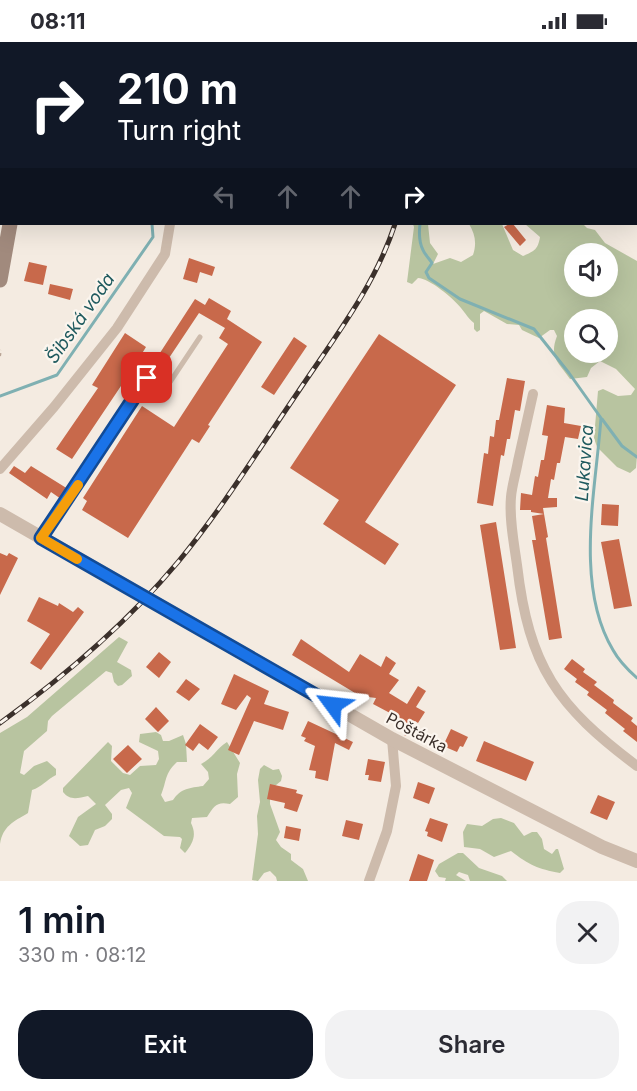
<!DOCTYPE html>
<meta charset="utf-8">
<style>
:root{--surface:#fff;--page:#f2f2f3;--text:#2b2b33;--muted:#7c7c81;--accent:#111827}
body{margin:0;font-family:Inter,sans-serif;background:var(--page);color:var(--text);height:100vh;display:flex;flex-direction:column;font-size:22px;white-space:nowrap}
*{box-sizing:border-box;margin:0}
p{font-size:20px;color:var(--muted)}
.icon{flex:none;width:33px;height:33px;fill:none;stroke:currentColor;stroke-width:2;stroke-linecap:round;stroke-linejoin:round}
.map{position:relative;height:839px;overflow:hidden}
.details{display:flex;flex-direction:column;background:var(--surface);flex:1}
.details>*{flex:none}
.banner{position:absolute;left:0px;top:0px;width:638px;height:183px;box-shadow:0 6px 24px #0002;background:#111827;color:#fff;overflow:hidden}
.controls{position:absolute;left:564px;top:201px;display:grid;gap:12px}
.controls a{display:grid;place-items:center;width:54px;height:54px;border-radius:50%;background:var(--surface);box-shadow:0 6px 24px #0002;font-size:30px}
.pin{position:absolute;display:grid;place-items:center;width:51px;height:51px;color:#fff;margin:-26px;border-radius:12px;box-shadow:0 3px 9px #0006}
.me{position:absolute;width:66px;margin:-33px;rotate:300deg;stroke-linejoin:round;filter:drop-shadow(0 0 4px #0008)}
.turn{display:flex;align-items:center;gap:21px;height:126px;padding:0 18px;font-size:27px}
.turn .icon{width:78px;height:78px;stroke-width:2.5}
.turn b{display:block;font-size:42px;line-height:51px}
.lanes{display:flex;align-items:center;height:57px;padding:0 18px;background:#0003;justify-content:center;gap:30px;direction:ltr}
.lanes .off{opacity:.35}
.round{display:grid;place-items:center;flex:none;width:63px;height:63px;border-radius:24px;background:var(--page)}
.summary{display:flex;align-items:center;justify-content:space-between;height:102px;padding:0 18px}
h1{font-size:36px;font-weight:600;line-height:45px;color:var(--accent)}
.primary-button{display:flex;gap:12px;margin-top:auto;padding:12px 18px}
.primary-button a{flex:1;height:69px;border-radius:24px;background:var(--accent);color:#fff;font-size:24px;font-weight:600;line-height:69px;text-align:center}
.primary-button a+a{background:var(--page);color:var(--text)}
.status{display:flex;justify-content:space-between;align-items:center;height:42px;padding:0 30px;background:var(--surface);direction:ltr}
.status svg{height:16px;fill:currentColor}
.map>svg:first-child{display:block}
.green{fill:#b8c4a0;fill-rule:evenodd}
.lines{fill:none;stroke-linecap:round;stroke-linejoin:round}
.stream{stroke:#7fb0b2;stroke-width:3}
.building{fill:#c8694b}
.path{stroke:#b9a596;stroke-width:2;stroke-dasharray:3 3;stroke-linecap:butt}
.service{stroke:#cdbbac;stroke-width:5}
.minor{stroke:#cdbbac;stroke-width:10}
.tertiary{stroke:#cdbbac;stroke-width:14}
.secondary{stroke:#a18a7d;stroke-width:15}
.rail-casing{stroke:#3b302b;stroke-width:5}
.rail{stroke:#fbf5ee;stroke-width:3;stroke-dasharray:9;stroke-linecap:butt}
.route-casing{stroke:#114b97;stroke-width:15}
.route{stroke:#1a73e8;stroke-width:10}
.slow{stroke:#f59e0b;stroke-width:10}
.labels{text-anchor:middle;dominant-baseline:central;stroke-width:4.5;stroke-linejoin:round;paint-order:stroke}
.street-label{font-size:16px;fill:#3b302b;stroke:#fbf5ee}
.water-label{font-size:18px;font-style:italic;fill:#1f5a5e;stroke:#fbf5ee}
</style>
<div class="status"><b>08:11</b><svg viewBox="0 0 49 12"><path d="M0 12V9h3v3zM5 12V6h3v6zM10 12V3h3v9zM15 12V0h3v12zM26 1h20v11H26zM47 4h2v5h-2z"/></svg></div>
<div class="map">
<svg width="637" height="839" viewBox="0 0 637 839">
<rect width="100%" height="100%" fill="#f4ebe1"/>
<path class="green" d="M413,182H428L430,201L438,212L433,222L450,216L461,220L473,213C477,201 475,192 469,182H502L513,208L523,214C535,209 538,207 540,195L525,182H583L587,186L595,188L605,201L637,219V413L636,426L630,431L617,425L597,405L594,396L598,349L603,347L618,354L631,353L635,347L616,327L600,319L591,326L587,335L570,337C558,320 549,315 557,294L554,288H550L539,296L522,288L519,283L507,282L484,269L480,272V288L477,290L474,287V281C468,276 466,272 461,266C454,257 429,236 418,236L412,242L407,240L414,185ZM574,212H608V244H574ZM574,278H608V310H574Z
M119,595L128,600L117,620L131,628L132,634L122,643L118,644L114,640L112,631L106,629L52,674L48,679L47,689L24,709L20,731L24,733L34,724L47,719L56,727V733C46,738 42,745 32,748L28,771C13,780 3,784 0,802V691L27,675Z
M156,690L161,693L163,699H169L183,693L186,702L187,720H177C164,732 167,739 161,753L165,760L173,758C181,746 190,746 203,744L209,737L208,730L201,722C212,717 217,706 227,700L240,721L237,732L238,755L230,762C217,759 214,764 207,775L192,776L191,781C197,793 193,801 185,811L180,806L182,797L180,795L164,794L126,766L132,751L129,746L121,748L105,763L112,772V777L105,784L95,788L88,803L80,804L69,794L78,775L96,762L88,754C78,756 70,759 63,750V746L108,700L112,704L111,719L123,731L130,733L140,724L156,723L159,717L158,709L139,700L140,692Z
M264,723L273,728L279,727L282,734L281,739L270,748V762L280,790L276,798L281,805L291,812V818L303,827L308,839H277L276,835L270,829L264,831L258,839L252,838L258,792L257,774L260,760L258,738L260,727Z
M501,776L514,781L524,794L532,790H537L542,797L544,807L552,812L556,807H558L564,827L560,831C538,827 529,823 511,809L494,815L480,807L464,805L463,790L467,782L482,784L493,777Z
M458,811H463L479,826L502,834L507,839H470L468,833L459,830L456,833L466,839H445L446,836L439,835L435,829L439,822Z"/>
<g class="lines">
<path class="stream" d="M69,0L70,2
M387,2V0
M420,182C419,190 419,200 423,208C425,213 429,216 432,221L426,230L429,236L460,257L534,287L569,331L601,376C596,447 574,543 613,608C619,619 628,628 637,636
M0,354L57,333L153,195L152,182
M602,377L622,404L637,415"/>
</g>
<path class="building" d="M509,182H513L526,198L520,204L504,185Z
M189,216L215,225L212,234L200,230L197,241L183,237Z
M29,220L47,224L43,243L24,239Z
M50,242L73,247L70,258L48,252Z
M209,256L231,269L227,277L262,300L208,383L210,384L199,401L192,397L128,496L82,468L87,459L83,456L142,364L174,385L228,302L219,296L225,286L199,271L165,322L156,317L195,257L205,263Z
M125,291L146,305L133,326L141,332L135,340L127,335L72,417L56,407L98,346L92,343Z
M379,292L456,343L365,480L399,502L385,523L323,482L339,458L290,426Z
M294,295L307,304L274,353L261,345Z
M507,336L525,339L520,369L515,368L510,397H507L504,414L501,413L493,464L477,461L484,411L488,412L490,394L494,395L496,378H499Z
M547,363L565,366L564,381L581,384L578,397L565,395L560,421H557L554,438L551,437L548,456H557V465L543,466L548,495L546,496L562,596L549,598L532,498H536L532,474L544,472L531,470V468H520L521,451L532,453L535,434L538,435L541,418H544L548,394L542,393Z
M14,424L25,431L31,424L68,447L61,457L51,450L47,457L9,431Z
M602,462L619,463L618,484L601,483Z
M496,480L516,606L500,608L480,483Z
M619,497L632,564L614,567L601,500Z
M0,511L7,514L9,511L18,516L0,553Z
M39,555L58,564L59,561L73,570L78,565L84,570L41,628L30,621L50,592L27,579Z
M301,597L349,630L360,612L381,625L386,614L396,621L389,632L399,638L389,651L407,662L418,644L426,649L416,665L425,670L418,681L415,679L406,694L404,693L405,679L373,662L376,656L360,654L292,613Z
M159,610L171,620L159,636L146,625Z
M572,617L585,627L583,630L597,640L594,643L614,658L613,661L633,676L631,679L637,684V700L623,689L625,687L605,671L607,668L587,653L589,650L575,640L577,637L564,627Z
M234,632L269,649L264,662L289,670L283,688L254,679L239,713L228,708L251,656L247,653L236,668L221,662Z
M186,637L200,647L189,659L176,650Z
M156,665L169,679L158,690L145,677Z
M308,679L353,700L349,708L335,701L328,739L315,736L316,729L309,728L315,704L304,699L306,696L301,694Z
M200,682L218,695L208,708L199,701L193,709L185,703Z
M451,687L468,695L463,705L460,704L457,710L443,704Z
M484,699L534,720L526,739L476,719Z
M128,703L142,717L127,731L113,717Z
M368,717L385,720L381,740L368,738L369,733H365Z
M418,740L435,746L429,762L413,756Z
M270,742L297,748L296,751L303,753L297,770L284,766L285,761L267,757Z
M598,753L615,760L607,778L590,771Z
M430,776L448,782L442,800L427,794L428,790L425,789Z
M346,778L363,782L359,798L342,794Z
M286,784L301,787L299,799L284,796Z
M418,812L434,818L427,839H409Z"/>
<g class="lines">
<path class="path" d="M475,0L476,2
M636,99H637
M0,314L1,308"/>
<path class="service" d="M276,2V0
M42,495L147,336L166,346L200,295"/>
<path class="minor" d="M103,1L104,2
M533,352C528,374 523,397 518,419C516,431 512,443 511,455C509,477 514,501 517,523C529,625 557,664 637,724
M0,427L54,365L117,286L165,212L170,182
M369,839L387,789L396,744L392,697"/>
<path class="tertiary" d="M0,472L392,697L602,805L637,819"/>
<path class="secondary" d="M41,2V0
M0,238L10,182"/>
<defs>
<path id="rail" d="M417,2V0
M0,681C65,634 126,582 178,520C222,467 259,407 298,350C334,296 375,244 395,182"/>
</defs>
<use href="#rail" class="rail-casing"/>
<use href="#rail" class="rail"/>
</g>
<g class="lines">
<defs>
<path id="route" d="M147,336L41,496L333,663"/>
</defs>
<use href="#route" class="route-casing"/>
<use href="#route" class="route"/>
<path class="slow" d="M77,517L41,496L78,443"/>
</g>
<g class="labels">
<g class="street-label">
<text transform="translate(417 690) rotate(28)">Poštárka</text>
</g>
<g class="water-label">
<text transform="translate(80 276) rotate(-55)">Šibská voda</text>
<text transform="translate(584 421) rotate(-86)">Lukavica</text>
</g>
</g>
</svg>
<div class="controls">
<a><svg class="icon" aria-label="sound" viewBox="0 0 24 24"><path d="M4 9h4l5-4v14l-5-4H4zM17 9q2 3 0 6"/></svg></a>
<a><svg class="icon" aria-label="search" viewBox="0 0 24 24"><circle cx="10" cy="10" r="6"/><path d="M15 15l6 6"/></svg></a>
</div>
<div class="pin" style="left:147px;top:336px;background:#d93025"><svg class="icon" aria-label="arrive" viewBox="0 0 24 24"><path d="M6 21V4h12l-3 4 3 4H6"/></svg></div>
<svg class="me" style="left:333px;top:663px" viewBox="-20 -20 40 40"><path d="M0-17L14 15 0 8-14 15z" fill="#1a73e8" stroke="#fff" stroke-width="4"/></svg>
<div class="banner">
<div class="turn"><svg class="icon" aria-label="right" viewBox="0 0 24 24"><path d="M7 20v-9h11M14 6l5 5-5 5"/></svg><div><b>210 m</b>Turn right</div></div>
<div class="lanes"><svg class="icon off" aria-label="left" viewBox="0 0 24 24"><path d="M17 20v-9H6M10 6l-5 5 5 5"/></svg><svg class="icon off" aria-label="ahead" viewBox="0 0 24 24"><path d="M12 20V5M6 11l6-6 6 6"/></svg><svg class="icon off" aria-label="ahead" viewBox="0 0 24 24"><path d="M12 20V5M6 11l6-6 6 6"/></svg><svg class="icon" aria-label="right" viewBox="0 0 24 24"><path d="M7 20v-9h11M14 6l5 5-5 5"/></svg></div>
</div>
</div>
<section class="details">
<div class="summary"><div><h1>1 min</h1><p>330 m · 08:12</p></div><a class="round"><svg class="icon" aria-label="close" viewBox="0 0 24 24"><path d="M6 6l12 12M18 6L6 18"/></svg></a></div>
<div class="primary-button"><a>Exit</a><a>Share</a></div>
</section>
